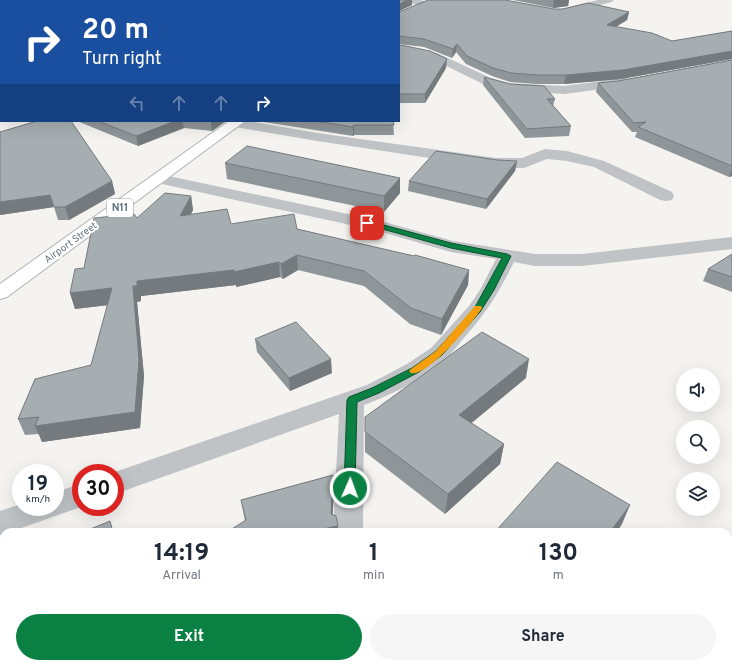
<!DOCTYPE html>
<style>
:root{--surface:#fff;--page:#f6f6f7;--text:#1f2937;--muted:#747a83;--accent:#0b8043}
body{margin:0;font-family:Overpass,sans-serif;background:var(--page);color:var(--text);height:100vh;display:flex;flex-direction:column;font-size:15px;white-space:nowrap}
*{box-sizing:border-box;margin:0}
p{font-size:13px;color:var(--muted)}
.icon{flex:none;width:22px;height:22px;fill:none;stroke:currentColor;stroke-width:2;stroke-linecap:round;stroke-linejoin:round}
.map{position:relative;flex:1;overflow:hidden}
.sheet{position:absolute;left:0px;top:528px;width:732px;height:140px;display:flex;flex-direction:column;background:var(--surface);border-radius:12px 12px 0 0;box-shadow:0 4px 16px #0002}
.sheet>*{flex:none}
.banner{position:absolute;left:0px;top:0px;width:400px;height:122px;box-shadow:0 4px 16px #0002;background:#1a4fa0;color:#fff;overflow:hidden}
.controls{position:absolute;left:676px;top:368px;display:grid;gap:8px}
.controls a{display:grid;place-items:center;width:44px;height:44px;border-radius:50%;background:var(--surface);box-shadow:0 4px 16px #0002;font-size:20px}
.speed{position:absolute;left:12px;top:464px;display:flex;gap:8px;font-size:20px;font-weight:700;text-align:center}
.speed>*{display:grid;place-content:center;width:52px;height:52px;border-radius:50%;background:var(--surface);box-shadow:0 4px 16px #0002;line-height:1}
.speed small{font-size:10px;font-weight:400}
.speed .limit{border:6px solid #d22;background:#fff;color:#111}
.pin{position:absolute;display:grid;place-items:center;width:34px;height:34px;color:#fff;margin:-17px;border-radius:8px;box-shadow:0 2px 6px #0006}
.me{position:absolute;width:44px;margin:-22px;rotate:2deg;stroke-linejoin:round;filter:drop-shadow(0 0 3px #0008)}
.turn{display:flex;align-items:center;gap:14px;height:84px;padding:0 16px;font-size:18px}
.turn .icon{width:52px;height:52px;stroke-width:2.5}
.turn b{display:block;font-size:28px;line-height:34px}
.lanes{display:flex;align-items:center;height:38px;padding:0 16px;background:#0003;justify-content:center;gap:20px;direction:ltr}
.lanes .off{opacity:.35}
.eta{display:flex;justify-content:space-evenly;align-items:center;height:68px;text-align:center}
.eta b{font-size:24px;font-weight:700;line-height:28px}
.primary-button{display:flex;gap:8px;margin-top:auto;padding:8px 16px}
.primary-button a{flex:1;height:46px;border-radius:24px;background:var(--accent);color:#fff;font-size:16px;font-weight:700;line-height:46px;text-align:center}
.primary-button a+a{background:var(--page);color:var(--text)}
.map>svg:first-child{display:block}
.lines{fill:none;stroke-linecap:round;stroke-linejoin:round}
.trunk-casing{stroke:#b0b4b6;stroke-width:2}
.minor{fill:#bfc3c6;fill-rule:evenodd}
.trunk{fill:#fff;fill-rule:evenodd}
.wall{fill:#8f9699}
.shaded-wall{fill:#747a7d}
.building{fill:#a6aeb2;stroke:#747a7d}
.route{fill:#0b8043;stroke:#07532c}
.slow{fill:#f59e0b}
.labels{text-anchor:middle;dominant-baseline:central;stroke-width:4;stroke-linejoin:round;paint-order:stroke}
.far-street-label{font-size:10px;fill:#64757f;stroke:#fff}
.shield{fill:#fff;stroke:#929ea5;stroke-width:1}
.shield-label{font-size:11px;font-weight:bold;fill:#64757f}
</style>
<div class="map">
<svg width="732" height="668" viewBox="0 0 732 668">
<rect width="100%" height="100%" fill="#f4f3f0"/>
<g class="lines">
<defs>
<path id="trunk" d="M229,121H245L7,297L0,299V284Z"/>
</defs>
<use href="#trunk" class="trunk-casing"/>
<path class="minor" d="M404,0H420L428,2L430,4L425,7L406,2Z
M598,0H614L612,2L564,14L559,11L561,9Z
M399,45L437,53L491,78L509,83L564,86L626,78L630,79L632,82L630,85L626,86L564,94L509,91L483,84L430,58L399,51Z
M229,121H248L317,133L496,158H522L545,149L567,151L604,161L672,192L674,196L672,200L666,201L660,200L594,167L567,161L547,159L524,168H496L317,141L235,127L230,126L228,123Z
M159,174L381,221L453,241L535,254H582L732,237V249L582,266H535L514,262C498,294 486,313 463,339C458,345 453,352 447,358C425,379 393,394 364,405L363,532H333L339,414L115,494V473H112L367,385L407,364L431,348L469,306L480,290L496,259L451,252L378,231L153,182L151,179L153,176Z
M81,484V507L10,532H4V534L0,535V511L21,504V507H55V492Z
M327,664H361V668H327Z"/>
<use href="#trunk" class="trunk"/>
</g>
<path class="wall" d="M0,0H412V5L399,11V1H1V60L0,59Z
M513,0H569L568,6L553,8Z
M554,9L629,12L627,20L616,27L672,41L732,31V59L621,79L564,84H537L510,82L492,76L466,64L456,52L452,58L424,47L399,44V12Z
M399,46L446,68L425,103H399Z
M732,60V176L729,177L635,137L637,132H632L596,92L598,83L618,81Z
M484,77L555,99L553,106L571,126L569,136L525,138L483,85Z
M77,121H226L212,131L184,128L138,146Z
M264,121H393L394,135H354L353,136L264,122Z
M517,161L515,171L486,209L408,191L409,181Z
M225,163L400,178V193L384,212L227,179Z
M112,181L115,194L69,220H58L54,207L0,215Z
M191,196L193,210L191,214L231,224L297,229L469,270L468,285L441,335L410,324L364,286L298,270L283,279L280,277L236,287V285L141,296V301L137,302L144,376L140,428L42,442L39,434L25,435L18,419L91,365L108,305L75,309L70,293L84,268L137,218Z
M732,254V292L703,281L708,269Z
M255,339L332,373L290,391L257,352Z
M526,378L471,423L504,444L500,464L445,514L365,452V417Z
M333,475L334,493L332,515L245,521L241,500Z
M473,664H521L518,668H478Z"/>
<path class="shaded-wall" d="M407,0H412V5L399,11V4Z
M554,0H569L568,6L553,8Z
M629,12L627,20L605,33L607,25Z
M457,44L456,52L452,58L453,49Z
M732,51V59L621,79L564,84L566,75Z
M447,59L446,68L425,103V94Z
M175,121H182L184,128L138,146L136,136Z
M211,121H226L212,131Z
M354,125V135L353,136V127Z
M517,161L515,171L486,209L487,199Z
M732,168V176L729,177Z
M400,178V193L384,212V196Z
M112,181L115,194L69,220L65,207Z
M50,195L54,207L0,215V202Z
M191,196L193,210L183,230L180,216Z
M297,255L298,270L283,279L281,264Z
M279,262L280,277L236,287V285L141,296V301L137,302L144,376L140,428L42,442L35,426L135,412L133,286L137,281Z
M469,270L468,285L441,335L442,319Z
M112,288L117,304L75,309L70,293Z
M331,359L332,373L290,391L289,378Z
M529,359L526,378L457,435L459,415Z
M504,444L500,464L445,514L448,494Z
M333,475L334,493L332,527L338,526V532H323V529L331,514Z
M630,505L622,524L617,532H610Z
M4,621V643L0,645V623Z
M513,664H521L518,668H510Z"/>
<path class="building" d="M0,0H407L399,4V1H1V52H0Z
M428,0H505L554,9H563L588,3L629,12L607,25L652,33L672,41L732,31V51L623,70L566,75H538L511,73L493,68L467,56L457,44L453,49L424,39L399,36V12Z
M401,45L430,51L447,59L425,94H399V46Z
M732,60V166L638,127L646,122L634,123L598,83L618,81Z
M484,77L510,84L544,86L555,99H547L571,126L527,129Z
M37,121H71L112,181L65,207H54L50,195L0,202V132Z
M98,121H175L136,136Z
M316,121H393L394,125H354L353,127Z
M247,146L400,178L384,196L225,163Z
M436,151L497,160L517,161L487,199L409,181Z
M165,193L191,196L180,216L227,209L231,224L294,214L297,229L414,256L415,255L469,270L442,319L411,308L364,271L297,255L281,264L279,262L234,272V270L137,281V286H133L139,360L135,412L35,426L39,417L18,419L35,379L91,365L112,288L70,293L75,269L84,268L94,218L134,214L137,218Z
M732,254V277L708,269Z
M296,322L331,359L289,378L255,339Z
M482,332L529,359L459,415L504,444L448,494L365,432V417Z
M557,462L630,505L610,532H495Z
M333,475L331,514L336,516L338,526L323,529L326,532H227L246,520L241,500Z
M110,521L113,532H83Z
M4,582V621L0,623V584Z
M49,664H298L301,668H51Z
M501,664H513L510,668H506Z"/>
<path class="route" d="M364,221H369L451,243L507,254L511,256L494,290L480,312L442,355L419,372L379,393L357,402L355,488L354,491L350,493L345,491L344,488L347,400L349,397L372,388L412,368L436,351L474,309L502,258L451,248L364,224Z"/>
<path class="slow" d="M475,306H481L482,308C473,322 427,378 411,373L409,371L411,369L436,351Z"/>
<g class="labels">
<g class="far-street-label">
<text transform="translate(71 243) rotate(-36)">Airport Street</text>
</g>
<rect class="shield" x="107" y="199" width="26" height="18" rx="3"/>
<g class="shield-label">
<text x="120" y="208">N11</text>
</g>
</g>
</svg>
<div class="controls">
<a><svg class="icon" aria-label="sound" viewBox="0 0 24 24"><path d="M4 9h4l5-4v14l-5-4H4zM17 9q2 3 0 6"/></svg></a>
<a><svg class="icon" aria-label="search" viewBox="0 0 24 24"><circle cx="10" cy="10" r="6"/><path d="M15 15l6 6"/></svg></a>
<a><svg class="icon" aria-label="layers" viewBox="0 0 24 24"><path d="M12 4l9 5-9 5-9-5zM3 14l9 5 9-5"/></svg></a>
</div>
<div class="speed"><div>19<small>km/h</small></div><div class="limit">30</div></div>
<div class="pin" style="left:367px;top:223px;background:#d93025"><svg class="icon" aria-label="arrive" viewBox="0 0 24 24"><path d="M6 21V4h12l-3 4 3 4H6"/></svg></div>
<svg class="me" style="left:350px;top:488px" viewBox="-20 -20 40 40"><circle r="17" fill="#0b8043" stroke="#fff" stroke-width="3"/><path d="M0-11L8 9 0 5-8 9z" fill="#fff"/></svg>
<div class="banner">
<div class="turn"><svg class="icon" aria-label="right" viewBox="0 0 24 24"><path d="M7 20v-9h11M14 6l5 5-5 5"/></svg><div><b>20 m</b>Turn right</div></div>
<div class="lanes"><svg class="icon off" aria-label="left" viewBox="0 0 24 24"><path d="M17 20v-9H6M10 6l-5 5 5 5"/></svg><svg class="icon off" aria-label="ahead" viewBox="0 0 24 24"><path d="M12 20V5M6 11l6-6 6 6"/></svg><svg class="icon off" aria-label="ahead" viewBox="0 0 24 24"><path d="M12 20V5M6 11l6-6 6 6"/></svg><svg class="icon" aria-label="right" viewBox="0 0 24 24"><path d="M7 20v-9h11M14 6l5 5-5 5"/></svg></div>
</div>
<section class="sheet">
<div class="eta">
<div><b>14:19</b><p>Arrival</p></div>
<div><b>1</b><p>min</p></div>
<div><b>130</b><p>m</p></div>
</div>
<div class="primary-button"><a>Exit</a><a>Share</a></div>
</section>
</div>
